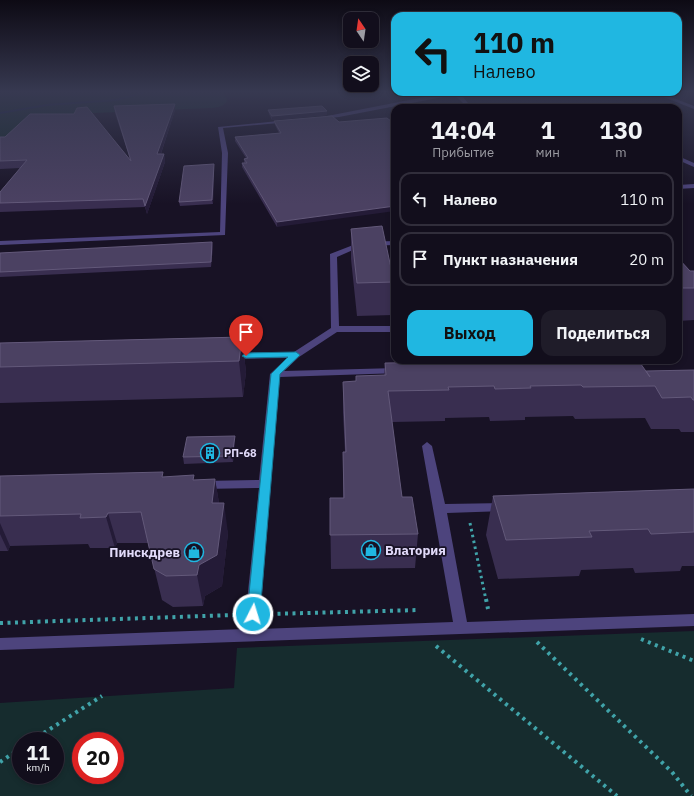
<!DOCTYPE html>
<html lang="ru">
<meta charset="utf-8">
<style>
:root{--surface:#120e1c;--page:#1f1c29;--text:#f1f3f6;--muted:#9c9ca3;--line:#312e3b;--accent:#20b7e1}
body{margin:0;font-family:"IBM Plex Sans",sans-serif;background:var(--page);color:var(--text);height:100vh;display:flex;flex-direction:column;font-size:15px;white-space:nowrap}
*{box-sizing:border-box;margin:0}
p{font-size:13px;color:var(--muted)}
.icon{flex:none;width:22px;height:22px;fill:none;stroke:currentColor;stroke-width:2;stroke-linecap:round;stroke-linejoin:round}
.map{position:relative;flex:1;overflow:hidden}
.sheet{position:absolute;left:391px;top:104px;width:291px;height:260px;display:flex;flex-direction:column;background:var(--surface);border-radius:12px;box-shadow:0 2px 6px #0003,0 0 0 1px var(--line)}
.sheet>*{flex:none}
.banner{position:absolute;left:391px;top:12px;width:291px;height:84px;border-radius:12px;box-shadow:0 2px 6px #0003,0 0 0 1px var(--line);background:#20b7e1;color:#111;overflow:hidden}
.needle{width:26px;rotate:347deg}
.tools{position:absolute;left:343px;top:12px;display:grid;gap:8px}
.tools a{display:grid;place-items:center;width:36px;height:36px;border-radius:8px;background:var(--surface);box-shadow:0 2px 6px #0003,0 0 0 1px var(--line);font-size:20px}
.speed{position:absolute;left:12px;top:732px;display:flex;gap:8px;font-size:20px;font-weight:700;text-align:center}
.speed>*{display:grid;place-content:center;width:52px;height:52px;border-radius:50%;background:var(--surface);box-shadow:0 2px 6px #0003,0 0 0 1px var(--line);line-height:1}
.speed small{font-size:10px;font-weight:400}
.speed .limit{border:6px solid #d22;background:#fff;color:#111}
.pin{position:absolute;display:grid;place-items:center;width:34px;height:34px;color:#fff;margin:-41px -17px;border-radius:50% 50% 50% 0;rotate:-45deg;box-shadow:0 0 4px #0007}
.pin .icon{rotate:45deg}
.me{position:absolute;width:44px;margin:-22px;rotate:5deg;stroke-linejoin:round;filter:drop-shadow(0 0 3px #0008)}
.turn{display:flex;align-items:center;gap:14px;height:84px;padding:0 16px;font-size:18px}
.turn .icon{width:52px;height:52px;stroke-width:2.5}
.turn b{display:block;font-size:28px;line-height:34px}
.eta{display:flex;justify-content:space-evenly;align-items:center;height:68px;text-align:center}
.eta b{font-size:24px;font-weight:700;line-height:28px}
.button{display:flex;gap:8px;margin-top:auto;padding:8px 16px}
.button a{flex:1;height:46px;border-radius:12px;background:var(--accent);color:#111;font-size:16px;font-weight:700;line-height:46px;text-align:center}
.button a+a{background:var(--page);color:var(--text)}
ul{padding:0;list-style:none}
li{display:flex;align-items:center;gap:12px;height:54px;margin:0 8px 6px;padding:0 8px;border:2px solid var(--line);border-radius:12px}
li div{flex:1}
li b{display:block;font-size:15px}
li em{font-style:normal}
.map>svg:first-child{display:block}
.green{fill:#162c2e;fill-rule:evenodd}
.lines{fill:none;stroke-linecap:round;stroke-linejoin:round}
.stream{fill:#152246;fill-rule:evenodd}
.path-far1{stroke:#40a3a9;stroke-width:3;stroke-dasharray:2.5 3.5;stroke-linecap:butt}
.path{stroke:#40a3a9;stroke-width:4;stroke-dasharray:3 4.5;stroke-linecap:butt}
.minor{fill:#4d447d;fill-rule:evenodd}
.wall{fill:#392e50}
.shaded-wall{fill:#241b37}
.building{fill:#4b4162;stroke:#63597a}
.route{fill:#20b7e1;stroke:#157792}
.labels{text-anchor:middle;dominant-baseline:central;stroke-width:3.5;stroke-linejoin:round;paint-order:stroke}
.poi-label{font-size:11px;font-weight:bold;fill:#e2dbfa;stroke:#181225;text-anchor:start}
.near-poi-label{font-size:13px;font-weight:bold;fill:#e2dbfa;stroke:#181225;text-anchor:start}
</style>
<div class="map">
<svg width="694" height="796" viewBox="0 0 694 796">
<rect width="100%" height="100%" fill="#181225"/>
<path class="green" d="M9,92H223L227,100C225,107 218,107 211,108L49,115L0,142V93Z
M694,631V796H0V703L234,688L237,648ZM21,741H55V775H21ZM81,741H115V775H81Z"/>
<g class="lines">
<path class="stream" d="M143,92H148L116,101L47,106L0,114V112L47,104L116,99Z"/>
<path class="path-far1" d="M470,523L486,600"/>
<path class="path" d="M486,599L488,609
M270,614L419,610
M0,623L235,615
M641,639L694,661
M537,642L672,772L691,796
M436,646L617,796
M31,741L102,696
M0,762L21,748"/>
<path class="minor" d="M450,92H465L458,94L463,97L472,108H468L459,99L453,95L339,117L319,119L317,118Z
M651,92H658L694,106V109Z
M288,120L290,122L223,128L228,153L225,235L0,245V241L220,232L222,153L218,127Z
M678,156L694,163V167L678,160Z
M694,184V188L678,189V185Z
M395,241V245L362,246L337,257L339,326H395V332H337L299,357L284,371L397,368L400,369L402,371L400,373L280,377L259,629L453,622L422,446L427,442L432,446L445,504L505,503L509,504L511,507L509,510L505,511L447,513L467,622L694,614V626L0,650V638L244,629L259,488L203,489L199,488L197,485L199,482L203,481L259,480L270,374L287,358L232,359L227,356L232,353L294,352L331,328L330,254L361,242Z"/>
</g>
<path class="wall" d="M175,104V110L161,154H164L165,162L147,214L145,207L0,212V192L20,168L0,169V137H5L74,114L130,159L115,113L114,106Z
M268,110L327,111V115L272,120L269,114Z
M274,121L339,122L395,154L277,227L242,167V163H244V159L246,158L235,141V137L279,133L275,125Z
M214,164V168L213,204L180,206L179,202Z
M351,229L394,282L393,315L357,316L351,259Z
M213,246L211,267L0,277V253Z
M678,258L690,271H694V320L678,321Z
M242,337L246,372L243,397L0,403V343Z
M385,363L646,371L694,370V432H681L679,429H651L645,418L575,419L573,416L525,417V420L490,421L489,417L445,418V421L392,422L402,497L418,534L415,568L331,569L330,498H343V452H345L343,413V382L356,381V376H384Z
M235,436V442L233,462L184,464L183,457Z
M0,476L164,477L195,480L215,479L219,503L228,533L222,586L205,596L203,606L173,607L162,600L148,543H117L115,548H90L88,544L10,546L8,551H0Z
M694,489V566H682L680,571L635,573L633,568L581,570L579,576L498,579L486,535L493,496Z"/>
<path class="shaded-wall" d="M175,104V110L158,162L157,154Z
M327,111V115L272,120V116Z
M395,150V154L390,158V154Z
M164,154L165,162L147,214L145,206Z
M214,164V168L213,204L212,200Z
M395,206V211L277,227V222Z
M212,242L213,246L211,267V262Z
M242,337L246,372L243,397L239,361Z
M235,436V442L233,462L232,456Z
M215,479L220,509L212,503Z
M224,503L228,533L222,586L205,596L203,606L197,575L199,565Z
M108,513L117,543L115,548L106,517Z
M0,523L10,546L8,551L0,534Z"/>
<path class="building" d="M175,104L157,154H164L145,206L143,199L0,203V192L27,160L0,161V137H5L30,114H74L77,108L87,107L131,161L114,106Z
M322,106L327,111L272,116L268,110Z
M332,116L339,122L387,118L395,124V150L390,154L395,157V206L277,222L242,163H247L244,159L248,158L235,137L281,133L274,121Z
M214,164L212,200L179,202L184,166Z
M382,226L394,282L357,283L351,229Z
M212,242L211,262L0,272V253Z
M678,258L690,271H694V288H678Z
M242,337L239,361L0,367V343Z
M586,360H638L650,377L646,371L694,370V400H693L691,397L662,398L655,386L583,387L581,385L530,386L531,388L495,389L494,386L448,387L449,390L388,391L402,497H412L418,534L330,535V498H344L343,452H346L343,382L356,381V376L386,375L385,363Z
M235,436L232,456L183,457L187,437Z
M163,472L162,477L194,475L193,480L215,479L212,503H224L217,555L199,565L197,575L166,576L154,569L141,512L108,513L106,517L80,518L81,514L0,516V476Z
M694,489V532L651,534L648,529L589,531L592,537L506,540L493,496Z"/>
<linearGradient id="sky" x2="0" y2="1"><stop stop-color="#0d0a14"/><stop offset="0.45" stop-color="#373951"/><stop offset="1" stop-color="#373951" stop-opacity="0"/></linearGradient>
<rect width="694" height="204" fill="url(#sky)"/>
<path class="route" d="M296,352L300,355L299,356L280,374L260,614L258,618L253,619L249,618L247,614L271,374L288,357L246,358L242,356L246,353Z"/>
<defs>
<symbol id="building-ring" viewBox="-11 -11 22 22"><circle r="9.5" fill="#181225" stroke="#20b7e1" stroke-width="1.5"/><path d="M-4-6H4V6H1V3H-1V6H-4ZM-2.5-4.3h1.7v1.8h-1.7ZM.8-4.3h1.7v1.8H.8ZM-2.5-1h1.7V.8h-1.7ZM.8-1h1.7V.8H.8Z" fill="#20b7e1"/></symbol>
<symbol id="shop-ring" viewBox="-11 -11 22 22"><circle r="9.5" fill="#181225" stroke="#20b7e1" stroke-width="1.5"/><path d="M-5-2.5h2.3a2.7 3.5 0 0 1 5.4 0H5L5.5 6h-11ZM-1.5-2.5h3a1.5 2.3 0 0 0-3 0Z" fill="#20b7e1"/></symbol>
</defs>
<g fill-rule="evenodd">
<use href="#building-ring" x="199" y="442" width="22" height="22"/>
<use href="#shop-ring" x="360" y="539" width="22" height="22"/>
<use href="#shop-ring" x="183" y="541" width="22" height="22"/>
</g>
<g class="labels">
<g class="poi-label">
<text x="224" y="453">РП-68</text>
</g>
<g class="near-poi-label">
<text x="385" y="550">Влатория</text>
<text x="180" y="552" text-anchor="end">Пинскдрев</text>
</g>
</g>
</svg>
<div class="tools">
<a><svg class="needle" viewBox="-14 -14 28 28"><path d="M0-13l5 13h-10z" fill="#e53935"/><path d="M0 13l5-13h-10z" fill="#9c9ca3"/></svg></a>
<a><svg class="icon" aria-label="layers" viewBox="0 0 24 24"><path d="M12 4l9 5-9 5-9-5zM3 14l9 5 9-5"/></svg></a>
</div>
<div class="speed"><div>11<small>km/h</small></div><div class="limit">20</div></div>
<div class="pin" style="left:246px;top:356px;background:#d93025"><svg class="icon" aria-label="arrive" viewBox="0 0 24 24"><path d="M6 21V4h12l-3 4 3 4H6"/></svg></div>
<svg class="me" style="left:253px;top:614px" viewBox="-20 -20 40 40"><circle r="17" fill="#20b7e1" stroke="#fff" stroke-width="3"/><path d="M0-11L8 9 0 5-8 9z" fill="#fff"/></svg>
<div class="banner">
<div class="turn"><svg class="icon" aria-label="left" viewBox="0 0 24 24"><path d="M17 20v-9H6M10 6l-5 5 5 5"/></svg><div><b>110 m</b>Налево</div></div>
</div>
<section class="sheet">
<div class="eta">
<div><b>14:04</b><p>Прибытие</p></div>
<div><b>1</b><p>мин</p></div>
<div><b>130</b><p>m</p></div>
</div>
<ul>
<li><svg class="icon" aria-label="left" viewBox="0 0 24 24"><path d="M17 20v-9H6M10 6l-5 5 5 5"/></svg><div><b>Налево</b></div><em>110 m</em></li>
<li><svg class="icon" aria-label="arrive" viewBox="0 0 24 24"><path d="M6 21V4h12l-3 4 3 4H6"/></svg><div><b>Пункт назначения</b></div><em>20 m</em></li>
</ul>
<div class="button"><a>Выход</a><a>Поделиться</a></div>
</section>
</div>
